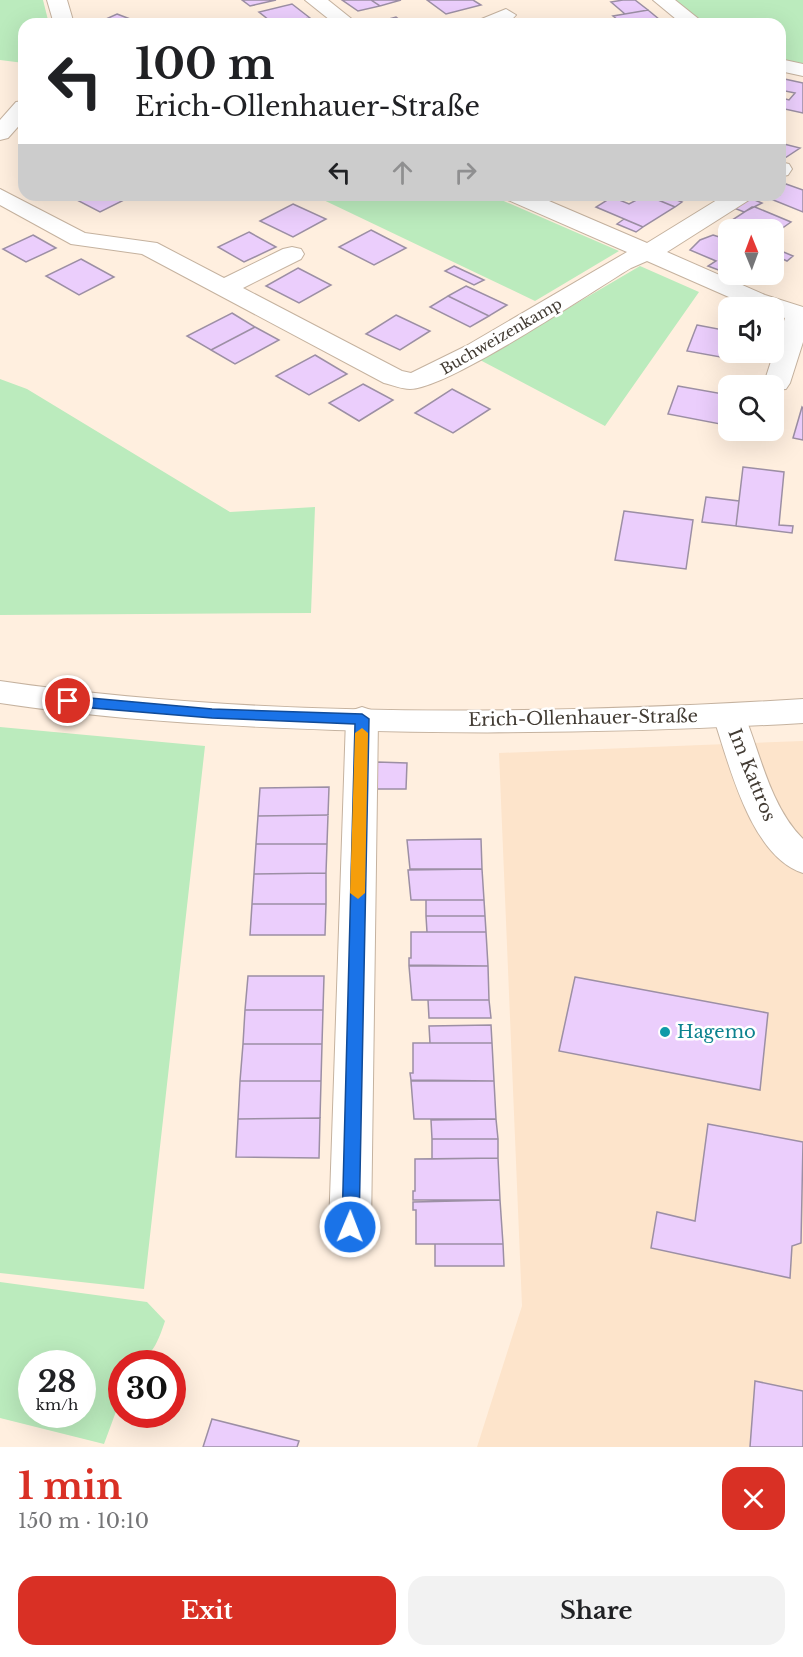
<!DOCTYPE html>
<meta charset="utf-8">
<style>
:root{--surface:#fff;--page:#f2f2f2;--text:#202124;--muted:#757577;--accent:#d93025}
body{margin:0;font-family:"Libre Baskerville",serif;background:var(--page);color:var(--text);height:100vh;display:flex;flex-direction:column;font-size:22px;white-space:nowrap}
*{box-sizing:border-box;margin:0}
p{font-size:20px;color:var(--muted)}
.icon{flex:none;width:33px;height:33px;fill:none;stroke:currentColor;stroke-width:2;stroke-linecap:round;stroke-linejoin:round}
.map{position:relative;height:1447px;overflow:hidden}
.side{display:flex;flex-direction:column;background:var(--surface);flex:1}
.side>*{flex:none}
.top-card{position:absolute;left:18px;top:18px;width:768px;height:183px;border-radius:18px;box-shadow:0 6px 24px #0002;background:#fff;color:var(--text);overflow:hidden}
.needle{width:39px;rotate:359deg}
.buttons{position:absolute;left:718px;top:219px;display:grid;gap:12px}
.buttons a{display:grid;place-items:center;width:66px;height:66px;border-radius:12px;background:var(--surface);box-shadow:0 6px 24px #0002;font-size:30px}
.speed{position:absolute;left:18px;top:1350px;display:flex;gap:12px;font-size:30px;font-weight:700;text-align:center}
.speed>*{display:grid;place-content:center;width:78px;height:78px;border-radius:50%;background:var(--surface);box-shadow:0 6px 24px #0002;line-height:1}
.speed small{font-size:15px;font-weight:400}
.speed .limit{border:9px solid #d22;background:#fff;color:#111}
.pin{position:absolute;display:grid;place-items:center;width:51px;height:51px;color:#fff;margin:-26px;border:3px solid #fff;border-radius:50%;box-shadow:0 2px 6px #0007}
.me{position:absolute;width:66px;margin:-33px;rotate:1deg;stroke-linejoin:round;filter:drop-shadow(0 0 4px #0008)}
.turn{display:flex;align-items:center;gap:21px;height:126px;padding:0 18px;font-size:27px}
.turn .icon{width:78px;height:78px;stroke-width:2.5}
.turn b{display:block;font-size:42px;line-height:51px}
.lanes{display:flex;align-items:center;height:57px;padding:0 18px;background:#0003;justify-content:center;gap:30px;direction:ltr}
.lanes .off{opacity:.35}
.round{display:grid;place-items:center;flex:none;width:63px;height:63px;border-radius:18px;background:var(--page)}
.head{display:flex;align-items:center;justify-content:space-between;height:102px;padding:0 18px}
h1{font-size:36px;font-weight:800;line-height:45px;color:var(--accent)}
.cta{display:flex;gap:12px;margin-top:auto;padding:12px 18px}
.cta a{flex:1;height:69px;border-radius:18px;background:var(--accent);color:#fff;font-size:24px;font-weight:800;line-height:69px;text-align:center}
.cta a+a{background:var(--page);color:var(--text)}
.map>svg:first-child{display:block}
.built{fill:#fde4cb}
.green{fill:#bbebbd;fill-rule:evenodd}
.building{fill:#ebcefc;stroke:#9c8fa4;stroke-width:1.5}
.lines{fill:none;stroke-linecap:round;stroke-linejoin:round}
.street-casing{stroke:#c5b29f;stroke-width:2}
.secondary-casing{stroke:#c5b29f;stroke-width:2}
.street{fill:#fff;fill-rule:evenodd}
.secondary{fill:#fff;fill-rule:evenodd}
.route{fill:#1a73e8;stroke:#114b97;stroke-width:1.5}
.slow{fill:#f59e0b}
.culture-dot{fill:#0f9aa8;stroke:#fff;stroke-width:2}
.labels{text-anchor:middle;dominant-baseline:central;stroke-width:5;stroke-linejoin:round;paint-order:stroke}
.far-street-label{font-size:15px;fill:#423b33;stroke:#fff}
.street-label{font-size:18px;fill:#423b33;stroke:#fff}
.culture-label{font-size:18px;fill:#0d838f;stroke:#fff;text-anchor:start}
</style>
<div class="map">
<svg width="803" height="1447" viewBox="0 0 803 1447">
<rect width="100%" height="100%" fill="#ffefdf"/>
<path class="built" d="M803,741V1447H477L522,1306L499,753Z"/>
<path class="green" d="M0,0H43L49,24H24V63L0,60Z
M667,0H803V68L780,65V24H696Z
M313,195H490L619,251L535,301Z
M640,266L699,292L605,426L480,360Z
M0,379L27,389L230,512L315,507L311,613L0,615Z
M0,727L205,746L144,1289L0,1273Z
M0,1282L147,1302L165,1321C157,1345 150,1364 122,1364L121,1398L104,1444L0,1418ZM32,1364H82V1414H32Z"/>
<path class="building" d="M242,0H276L250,6Z
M342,0H371L380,6L358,11Z
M371,0H401L380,6Z
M427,0H473L481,5L446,14Z
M623,0H635L648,10L625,14L611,2Z
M292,4L310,18L274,24L259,12Z
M648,10L660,20L623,24L613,16Z
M117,14L138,22L95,24Z
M396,17L401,21L390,24L378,22Z
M780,78L803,83V113L780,108L782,98L789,100L795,93L780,90Z
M780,143L800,148L785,158L780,156Z
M786,184L803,190V212L766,197L780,195V188Z
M74,195H130L132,196L100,212L71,197Z
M646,195L675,207L643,227L596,207L612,197L629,204Z
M655,195H664L682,202L675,207L651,197Z
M745,196L762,203L744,212L729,206Z
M293,204L326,219L293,237L260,221Z
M752,207H755L791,222L781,229L770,230H747L729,222Z
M624,219L643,227L636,232L617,224Z
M371,230L406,248L374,265L339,247Z
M249,232L276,247L244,262L218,247Z
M33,235L56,248L26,262L3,249Z
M713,235L729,240V274L708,266L716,261L690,250L700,240Z
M774,248L793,256L787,261L774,255Z
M81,259L114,277L79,295L46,276Z
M454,266L484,280L474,285L445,271Z
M298,268L331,285L299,303L266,286Z
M466,286L507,305L489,316L448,296Z
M448,296L489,316L470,327L430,307Z
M232,313L255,327L211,350L187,336Z
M396,315L430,331L400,350L366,334Z
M697,325L729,331V352H739L737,360L687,351Z
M255,327L279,340L235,364L211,350Z
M315,355L347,374L309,395L276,376Z
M363,384L393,400L359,421L329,403Z
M678,386L729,395L720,424L668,414Z
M452,389L490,409L453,433L415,413Z
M802,407L803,408V440L793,438Z
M743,467L784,472L779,525L793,526L792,533L736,526Z
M706,497L739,501L736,526L702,522Z
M624,511L693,520L686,569L615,560Z
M377,762L407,763L406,789H376Z
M329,787L328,815L258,816L260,788Z
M328,815L327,844H256L258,816Z
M481,839L482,869H410L407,840Z
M256,844H327L326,873L254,874Z
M482,869L484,900H411L408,870Z
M326,873V904H252L254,874Z
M426,900H484L485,916H426Z
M252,904H326L325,935H250Z
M426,916H485L486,932H427Z
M411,932H486L488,966L409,965V958H411Z
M409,966H488L489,1000H412Z
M248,976H324L323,1010H245Z
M575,977L768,1013L760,1090L559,1051Z
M428,1000H489L491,1018H429Z
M245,1010H323L322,1044H243Z
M491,1025L492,1043H430L429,1026Z
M413,1043H492L494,1081L411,1080L410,1073H413Z
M243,1044H322L321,1081H240Z
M240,1081H321L320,1118L238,1119Z
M411,1081H494L496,1119H414Z
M320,1118L319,1158L236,1157L238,1119Z
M496,1119L498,1139H432L431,1120Z
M708,1124L803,1142L801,1243L792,1246L790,1278L651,1248L657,1212L695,1221Z
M432,1139H498V1158L432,1159Z
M498,1158L500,1200H413V1191H415V1159Z
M500,1200L503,1244H416V1210H413V1202Z
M435,1244H503L504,1266H435Z
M755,1381L803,1391V1447H750Z
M212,1419L299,1441L297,1447H203Z"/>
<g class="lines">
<defs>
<path id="street" d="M47,0H67L74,24H54Z
M305,0H328L358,24H335Z
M653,0H675L705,24H682Z
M506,9L516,15C507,27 490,24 476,24L479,20Z
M780,59L803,64V76L780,71Z
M24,101V120L8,138L0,140V120L16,102Z
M780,162L789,164L792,169L788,175L780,177Z
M0,189L85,233L157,243L224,278L283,249L292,247L301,249L304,254L301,259L243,288L402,371L411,373L466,346L627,252L508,200L504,195H535L647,243L725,195H753L749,200L667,252L765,295L803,307V342L790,383L786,389L774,390V386L764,383L785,318L774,314V308L747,305L647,261L631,268C591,292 448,389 410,389C402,389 392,385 384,383L142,254L71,244L0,205Z
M729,704L741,708L745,716C761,757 771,807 803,839V873C750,856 729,763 713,716L717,708Z
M362,707L374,711L378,719L371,1228L365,1242L350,1247L335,1242L329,1228L346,719L350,711Z"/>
<path id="secondary" d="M0,681C260,719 541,715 803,699V723C647,732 491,735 335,730C223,726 111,720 0,703Z"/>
</defs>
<use href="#street" class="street-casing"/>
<use href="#secondary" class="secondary-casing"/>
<use href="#street" class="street"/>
<use href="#secondary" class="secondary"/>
</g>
<path class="route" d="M68,696L212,709L362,714L369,719L359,1227L357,1233L350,1235L344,1233L342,1227L355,724L212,718L68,706L61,701Z"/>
<path class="slow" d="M362,728L368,733L365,893L358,899L350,893L355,733Z"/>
<circle class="culture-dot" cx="665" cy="1032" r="6"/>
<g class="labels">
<g class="far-street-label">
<text transform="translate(501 336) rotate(-30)">Buchweizenkamp</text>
</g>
<g class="street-label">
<text transform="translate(583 718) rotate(-1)">Erich-Ollenhauer-Straße</text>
<text transform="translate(752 775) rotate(68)">Im Kattros</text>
</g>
<g class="culture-label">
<text x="677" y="1032">Hagemo</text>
</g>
</g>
</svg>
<div class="buttons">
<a><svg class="needle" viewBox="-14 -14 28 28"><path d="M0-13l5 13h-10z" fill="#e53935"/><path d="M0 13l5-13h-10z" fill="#757577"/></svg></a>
<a><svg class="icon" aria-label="sound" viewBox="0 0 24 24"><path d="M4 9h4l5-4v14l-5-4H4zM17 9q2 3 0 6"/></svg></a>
<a><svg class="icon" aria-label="search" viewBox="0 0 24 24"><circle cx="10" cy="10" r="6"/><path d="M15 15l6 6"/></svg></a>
</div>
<div class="speed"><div>28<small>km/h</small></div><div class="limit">30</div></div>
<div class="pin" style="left:68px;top:701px;background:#d93025"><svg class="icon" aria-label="arrive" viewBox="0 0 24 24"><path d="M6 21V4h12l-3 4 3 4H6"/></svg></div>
<svg class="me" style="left:350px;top:1227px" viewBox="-20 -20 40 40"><circle r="17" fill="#1a73e8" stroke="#fff" stroke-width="3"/><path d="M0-11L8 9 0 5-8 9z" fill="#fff"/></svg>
<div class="top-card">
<div class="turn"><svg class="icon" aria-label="left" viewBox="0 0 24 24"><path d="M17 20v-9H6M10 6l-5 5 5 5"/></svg><div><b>100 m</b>Erich-Ollenhauer-Straße</div></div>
<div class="lanes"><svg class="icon" aria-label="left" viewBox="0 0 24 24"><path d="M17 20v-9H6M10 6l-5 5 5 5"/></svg><svg class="icon off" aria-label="ahead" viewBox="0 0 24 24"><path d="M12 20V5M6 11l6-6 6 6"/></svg><svg class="icon off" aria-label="right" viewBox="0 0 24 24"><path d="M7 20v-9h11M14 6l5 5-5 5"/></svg></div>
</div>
</div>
<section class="side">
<div class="head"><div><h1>1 min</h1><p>150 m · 10:10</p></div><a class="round" style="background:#d93025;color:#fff"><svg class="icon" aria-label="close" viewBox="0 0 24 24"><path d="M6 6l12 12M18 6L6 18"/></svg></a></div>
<div class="cta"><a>Exit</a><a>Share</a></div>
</section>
